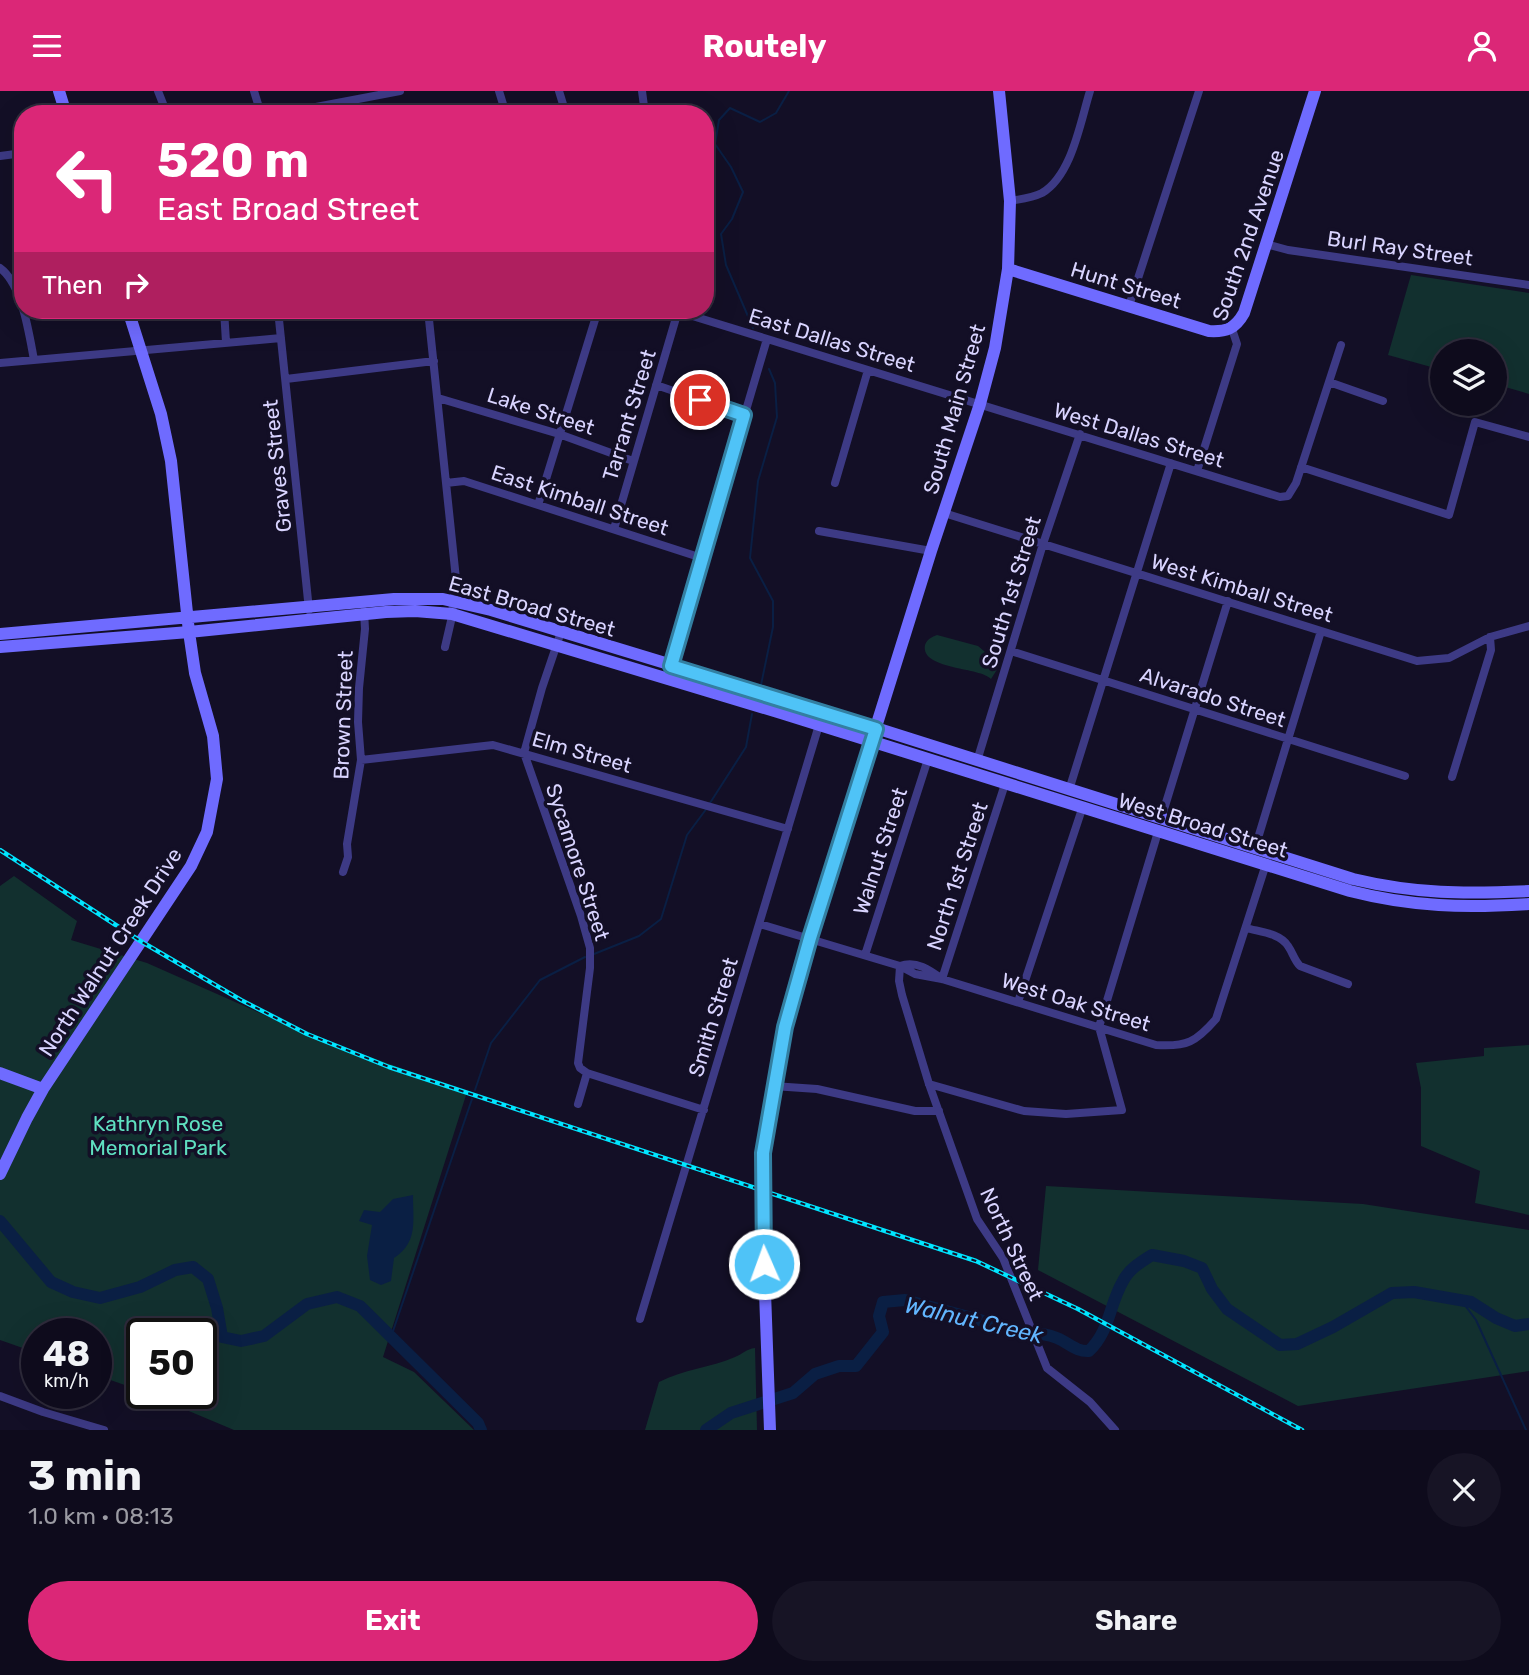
<!DOCTYPE html>
<meta charset="utf-8">
<style>
:root{--surface:#0e0b1c;--page:#171425;--text:#f1f3f6;--muted:#9b9ba3;--line:#2e2b3b;--accent:#db2777}
body{margin:0;font-family:Rubik,sans-serif;background:var(--page);color:var(--text);height:100vh;display:flex;flex-direction:column;font-size:26px;white-space:nowrap}
*{box-sizing:border-box;margin:0}
p{font-size:23px;color:var(--muted)}
.icon{flex:none;width:38px;height:38px;fill:none;stroke:currentColor;stroke-width:2;stroke-linecap:round;stroke-linejoin:round}
.map{position:relative;height:1339px;overflow:hidden}
.sheet{display:flex;flex-direction:column;background:var(--surface);flex:1}
.sheet>*{flex:none}
.guide{position:absolute;left:14px;top:14px;width:700px;height:214px;border-radius:28px;box-shadow:0 7px 28px #0002,0 0 0 2px var(--line);background:#db2777;color:#fff;overflow:hidden}
.controls{position:absolute;left:1430px;top:248px;display:grid;gap:14px}
.controls a{display:grid;place-items:center;width:77px;height:77px;border-radius:50%;background:var(--surface);box-shadow:0 7px 28px #0002,0 0 0 2px var(--line);font-size:35px}
.speed{position:absolute;left:21px;top:1227px;display:flex;gap:14px;font-size:35px;font-weight:700;text-align:center}
.speed>*{display:grid;place-content:center;width:91px;height:91px;border-radius:50%;background:var(--surface);box-shadow:0 7px 28px #0002,0 0 0 2px var(--line);line-height:1}
.speed small{font-size:18px;font-weight:400}
.speed .limit{border:4px solid #111;border-radius:10px;background:#fff;color:#111}
.pin{position:absolute;display:grid;place-items:center;width:60px;height:60px;color:#fff;margin:-30px;border:4px solid #fff;border-radius:50%;box-shadow:0 2px 7px #0007}
.me{position:absolute;width:77px;margin:-38px;rotate:358deg;stroke-linejoin:round;filter:drop-shadow(0 0 5px #0008)}
.turn{display:flex;align-items:center;gap:24px;height:147px;padding:0 28px;font-size:32px}
.turn .icon{width:91px;height:91px;stroke-width:2.5}
.turn b{display:block;font-size:49px;line-height:60px}
.then{display:flex;align-items:center;height:66px;padding:0 28px;background:#0003;gap:14px;font-size:26px}
.round{display:grid;place-items:center;flex:none;width:74px;height:74px;border-radius:37px;background:var(--page)}
.headline{display:flex;align-items:center;justify-content:space-between;height:119px;padding:0 28px}
h1{font-size:42px;font-weight:700;line-height:52px}
.button{display:flex;gap:14px;margin-top:auto;padding:14px 28px}
.button a{flex:1;height:80px;border-radius:42px;background:var(--accent);color:#fff;font-size:28px;font-weight:700;line-height:80px;text-align:center}
.button a+a{background:var(--page);color:var(--text)}
header{display:flex;justify-content:space-between;align-items:center;height:91px;padding:0 28px;background:var(--accent);color:#fff;font-size:32px;font-weight:700}
.map>svg:first-child{display:block}
.green{fill:#12302f}
.water{fill:#0a1f44}
.lines{fill:none;stroke-linecap:round;stroke-linejoin:round}
.stream{stroke:#0a1f44;stroke-width:2}
.river{stroke:#0a1f44;stroke-width:12}
.street{stroke:#3d3a85;stroke-width:8}
.secondary{stroke:#6f6bff;stroke-width:12}
.rail-casing{stroke:#00e5ff;stroke-width:4.5}
.rail{stroke:#130f26;stroke-width:2;stroke-dasharray:5;stroke-linecap:butt}
.route-casing{stroke:#337fa1;stroke-width:18}
.route{stroke:#4fc3f7;stroke-width:12}
.labels{text-anchor:middle;dominant-baseline:central;stroke-width:7;stroke-linejoin:round;paint-order:stroke}
.street-label{font-size:21px;fill:#d9d4ff;stroke:#130f26}
.park-label{font-size:21px;fill:#5fe0c0;stroke:#130f26}
.water-label{font-size:23px;font-style:italic;fill:#62b6ff;stroke:#130f26}
</style>
<header><svg class="icon" aria-label="menu" viewBox="0 0 24 24"><path d="M4 6h16M4 12h16M4 18h16"/></svg>Routely<svg class="icon" aria-label="person" viewBox="0 0 24 24"><circle cx="12" cy="8" r="4"/><path d="M4 21q1-7 8-7t8 7"/></svg></header>
<div class="map">
<svg width="1529" height="1339" viewBox="0 0 1529 1339">
<rect width="100%" height="100%" fill="#130f26"/>
<path class="green" d="M1411,184L1529,202V303L1495,293L1494,261H1442V279L1388,264Z
M937,544L978,555L991,566L996,564L998,577L991,588C980,576 920,579 925,554C927,548 932,546 937,544Z
M14,785L77,830L71,849L147,872L307,943L467,1001L383,1266L414,1281L474,1339H234L146,1302H201V1242H142V1300L96,1284V1242H37V1262L0,1249V795Z
M1529,954V1124L1475,1112L1480,1080L1421,1055V997L1416,972L1484,965V957Z
M1046,1095L1363,1113L1529,1139V1280L1298,1315L1038,1179Z
M755,1257L757,1339H645L659,1291C684,1278 710,1277 735,1266C743,1263 746,1258 755,1257Z"/>
<path class="water" d="M413,1104C413,1130 418,1152 394,1167L391,1190L381,1194L370,1189L367,1165L372,1134L359,1130L364,1119L380,1121L393,1108Z"/>
<g class="lines">
<path class="stream" d="M753,237L726,174L721,143L732,128L743,101L731,76L715,53L719,29L730,17L760,31L776,22L789,0
M761,594L773,536V510L750,467L758,390L777,326L775,292L769,278
M710,712L746,656L752,623
M594,863L639,845L661,828L687,744L707,717
M475,999L491,952L540,889L585,866
M1461,1209L1476,1229L1526,1339
M391,1246L472,1008"/>
<path class="river" d="M0,1130L51,1191L73,1201L100,1207L140,1196L175,1179L193,1176L208,1188L217,1217L222,1246L241,1250L264,1245L307,1213L337,1206L360,1215L478,1332L481,1339
M706,1339L731,1322L793,1302L815,1283L839,1275H856L883,1241L879,1225L883,1211L905,1209L1028,1242C1038,1242 1047,1243 1057,1247C1069,1252 1076,1261 1089,1260C1110,1240 1109,1214 1123,1190C1129,1178 1141,1171 1152,1164L1184,1170L1202,1177L1212,1198L1227,1218L1280,1254L1297,1253L1333,1236L1392,1202L1414,1201L1471,1211L1496,1227L1515,1235L1529,1233"/>
<path class="street" d="M158,0L167,23
M254,0L261,23
M499,0L506,23
M559,0L566,23
M642,0L645,23
M279,23L400,0
M0,65L23,62
M1010,110C1021,108 1032,107 1042,102C1072,84 1080,32 1090,0
M1266,153L1288,159L1529,194
M0,177C22,193 29,242 34,269
M1129,215L1199,0
M224,219L226,251
M278,219L309,519
M428,219L456,488L451,530L445,556
M673,219L1280,406L1288,405L1296,392L1341,254
M0,272L281,247
M286,288L434,270
M1329,291L1383,310
M656,294L744,324
M438,307L559,343L633,370
M1301,376L1449,424L1475,331L1529,346
M1197,380L1237,253L1232,238
M446,392L464,390L702,467
M835,392L868,279
M538,414L598,219
M944,422L1417,570L1449,567L1490,546L1529,535
M614,438L678,220
M819,440L931,460
M561,541L542,597L524,662L581,825L590,857V877L578,972L580,977L587,982L704,1019
M1011,560L1405,685
M667,587L767,248
M361,669L493,654L788,738
M977,670L1043,453L1080,343
M1452,686L1491,559L1490,546
M1069,699L1171,372
M1161,728L1228,510
M1255,757L1321,540
M343,781L348,766L347,753L361,669L358,631L359,597L365,538L364,520
M760,833L900,875L915,883L942,888L1156,954C1187,956 1196,951 1216,928L1266,773
M1246,837C1260,841 1280,842 1288,855C1293,862 1294,869 1300,875L1348,893
M865,864L928,668
M900,875L899,890L902,904L929,993L977,1128L1003,1167L1047,1277L1090,1311L1115,1339
M900,875C916,869 930,879 942,888
M942,888L1005,693
M1018,911L1082,718
M929,993L1024,1020L1066,1023L1122,1019L1099,936L1158,741
M773,995L817,998L915,1020H939
M578,1013L587,982
M640,1228L819,634
M0,1305L43,1321L104,1339"/>
<path class="secondary" d="M59,0L66,23
M1008,178L1209,240C1226,241 1235,238 1244,222L1315,0
M0,543L394,508H443L491,519L800,613L1353,788C1416,803 1465,803 1529,800
M0,556L189,541L386,521L415,520L452,523L781,622L1350,800C1412,816 1465,817 1529,813
M0,982L43,998
M0,1083L27,1027L43,998L191,775L207,741L217,688L213,645L195,582L189,541L171,370L161,323L128,219
M770,1339L762,1118L763,1062L773,995L785,936L810,847L931,460L980,313L995,257L1008,178L1010,110L999,0"/>
<defs>
<path id="rail" d="M0,759L142,851L241,909L307,943L389,976L976,1170L1078,1218L1302,1339"/>
</defs>
<use href="#rail" class="rail-casing"/>
<use href="#rail" class="rail"/>
</g>
<g class="lines">
<defs>
<path id="route" d="M700,309L744,324L671,575L876,638L810,847L785,936L763,1062L764,1173"/>
</defs>
<use href="#route" class="route-casing"/>
<use href="#route" class="route"/>
</g>
<g class="labels">
<g class="street-label">
<text transform="translate(1248 144) rotate(-71)">South 2nd Avenue</text>
<text transform="translate(1400 157) rotate(8)">Burl Ray Street</text>
<text transform="translate(1126 194) rotate(17)">Hunt Street</text>
<text transform="translate(832 249) rotate(17)">East Dallas Street</text>
<text transform="translate(954 318) rotate(-74)">South Main Street</text>
<text transform="translate(541 320) rotate(18)">Lake Street</text>
<text transform="translate(629 324) rotate(-73)">Tarrant Street</text>
<text transform="translate(1139 344) rotate(17)">West Dallas Street</text>
<text transform="translate(277 375) rotate(-96)">Graves Street</text>
<text transform="translate(580 409) rotate(18)">East Kimball Street</text>
<text transform="translate(1242 497) rotate(17)">West Kimball Street</text>
<text transform="translate(1011 501) rotate(-73)">South 1st Street</text>
<text transform="translate(532 515) rotate(16)">East Broad Street</text>
<text transform="translate(1213 606) rotate(18)">Alvarado Street</text>
<text transform="translate(343 624) rotate(-88)">Brown Street</text>
<text transform="translate(582 661) rotate(16)">Elm Street</text>
<text transform="translate(1203 734) rotate(17)">West Broad Street</text>
<text transform="translate(880 760) rotate(-72)">Walnut Street</text>
<text transform="translate(578 771) rotate(72)">Sycamore Street</text>
<text transform="translate(957 785) rotate(-72)">North 1st Street</text>
<text transform="translate(110 861) rotate(-57)">North Walnut Creek Drive</text>
<text transform="translate(1076 911) rotate(17)">West Oak Street</text>
<text transform="translate(713 926) rotate(-73)">Smith Street</text>
<text transform="translate(1012 1153) rotate(65)">North Street</text>
</g>
<g class="park-label">
<text x="158" y="1032">Kathryn Rose<tspan x="158" dy="24">Memorial Park</tspan></text>
</g>
<g class="water-label">
<text transform="translate(974 1229) rotate(13)">Walnut Creek</text>
</g>
</g>
</svg>
<div class="controls">
<a><svg class="icon" aria-label="layers" viewBox="0 0 24 24"><path d="M12 4l9 5-9 5-9-5zM3 14l9 5 9-5"/></svg></a>
</div>
<div class="speed"><div>48<small>km/h</small></div><div class="limit">50</div></div>
<div class="pin" style="left:700px;top:309px;background:#d93025"><svg class="icon" aria-label="arrive" viewBox="0 0 24 24"><path d="M6 21V4h12l-3 4 3 4H6"/></svg></div>
<svg class="me" style="left:764px;top:1173px" viewBox="-20 -20 40 40"><circle r="17" fill="#4fc3f7" stroke="#fff" stroke-width="3"/><path d="M0-11L8 9 0 5-8 9z" fill="#fff"/></svg>
<div class="guide">
<div class="turn"><svg class="icon" aria-label="left" viewBox="0 0 24 24"><path d="M17 20v-9H6M10 6l-5 5 5 5"/></svg><div><b>520 m</b>East Broad Street</div></div>
<div class="then">Then<svg class="icon" aria-label="right" viewBox="0 0 24 24"><path d="M7 20v-9h11M14 6l5 5-5 5"/></svg></div>
</div>
</div>
<section class="sheet">
<div class="headline"><div><h1>3 min</h1><p>1.0 km · 08:13</p></div><a class="round"><svg class="icon" aria-label="close" viewBox="0 0 24 24"><path d="M6 6l12 12M18 6L6 18"/></svg></a></div>
<div class="button"><a>Exit</a><a>Share</a></div>
</section>
